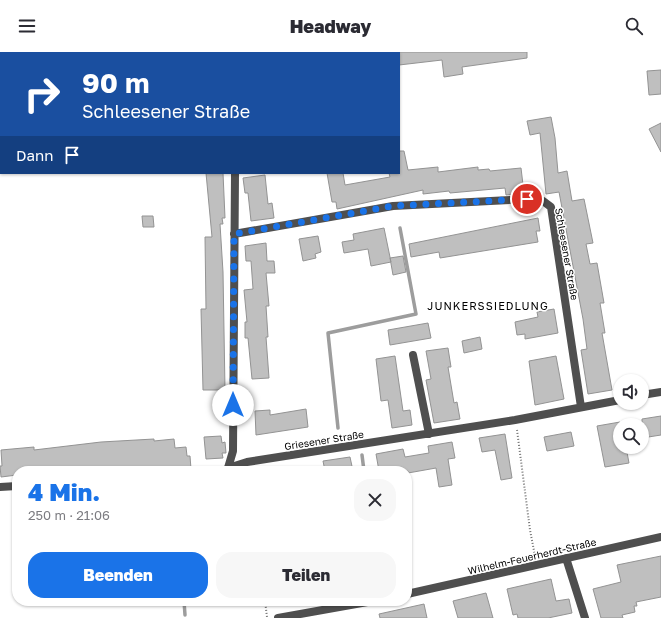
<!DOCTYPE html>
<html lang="de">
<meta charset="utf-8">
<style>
:root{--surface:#fff;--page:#f7f7f7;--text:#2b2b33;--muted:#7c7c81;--accent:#1a73e8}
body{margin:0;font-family:"Golos Text",sans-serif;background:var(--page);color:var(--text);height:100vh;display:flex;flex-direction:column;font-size:15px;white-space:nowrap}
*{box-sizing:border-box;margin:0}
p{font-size:13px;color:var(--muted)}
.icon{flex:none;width:22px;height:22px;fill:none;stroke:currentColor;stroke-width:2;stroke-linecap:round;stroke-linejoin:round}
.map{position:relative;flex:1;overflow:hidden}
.sheet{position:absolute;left:12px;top:414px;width:400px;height:140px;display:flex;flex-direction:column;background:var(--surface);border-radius:16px;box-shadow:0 1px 3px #0004}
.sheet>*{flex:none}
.hud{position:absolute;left:0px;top:0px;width:400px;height:122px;box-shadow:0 1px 3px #0004;background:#1a4fa0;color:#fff;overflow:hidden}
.tools{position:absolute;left:613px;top:322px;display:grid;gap:8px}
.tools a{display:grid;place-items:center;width:36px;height:36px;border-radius:50%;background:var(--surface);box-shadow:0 1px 3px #0004;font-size:20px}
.pin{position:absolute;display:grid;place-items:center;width:34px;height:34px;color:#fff;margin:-17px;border:2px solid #fff;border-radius:50%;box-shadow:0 1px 4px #0007}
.me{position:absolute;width:44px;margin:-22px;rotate:0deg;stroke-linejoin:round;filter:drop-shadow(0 0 3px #0008)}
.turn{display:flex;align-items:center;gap:14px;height:84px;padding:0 16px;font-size:18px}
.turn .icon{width:52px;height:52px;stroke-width:2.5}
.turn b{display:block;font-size:28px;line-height:34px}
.then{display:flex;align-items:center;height:38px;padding:0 16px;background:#0003;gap:8px;font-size:15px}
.round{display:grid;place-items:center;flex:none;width:42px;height:42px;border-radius:16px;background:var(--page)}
.summary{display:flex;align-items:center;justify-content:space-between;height:68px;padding:0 16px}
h1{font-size:24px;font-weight:800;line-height:30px;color:var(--accent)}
.action{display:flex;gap:8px;margin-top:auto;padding:8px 16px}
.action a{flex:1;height:46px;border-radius:16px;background:var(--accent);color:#fff;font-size:16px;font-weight:800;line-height:46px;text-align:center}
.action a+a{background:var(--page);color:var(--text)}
header{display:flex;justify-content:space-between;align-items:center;height:52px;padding:0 16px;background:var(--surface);font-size:18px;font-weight:800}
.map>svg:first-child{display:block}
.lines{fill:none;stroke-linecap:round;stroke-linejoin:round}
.stream{stroke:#9d9d9d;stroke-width:3.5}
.building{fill:#bfbfbf;stroke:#939393}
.path{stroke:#717171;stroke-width:2;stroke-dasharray:1 2;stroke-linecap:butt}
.minor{stroke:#4f4f4f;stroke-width:8}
.route{stroke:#1a73e8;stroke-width:7;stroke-dasharray:0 12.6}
.labels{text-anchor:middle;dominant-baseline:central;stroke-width:3;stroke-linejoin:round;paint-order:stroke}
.street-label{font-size:10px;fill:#000;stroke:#fff}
.neighbourhood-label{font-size:11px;letter-spacing:1px;fill:#000;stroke:#fff}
</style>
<header><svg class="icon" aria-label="menu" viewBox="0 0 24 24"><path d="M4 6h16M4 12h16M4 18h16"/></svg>Headway<svg class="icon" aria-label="search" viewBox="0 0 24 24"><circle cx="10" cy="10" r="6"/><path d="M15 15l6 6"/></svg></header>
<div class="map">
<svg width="661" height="566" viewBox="0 0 661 566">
<rect width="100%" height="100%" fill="#fff"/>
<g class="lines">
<path class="stream" d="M338,376L328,281L416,262L400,176
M362,403L364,419
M184,549L185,563"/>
</g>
<path class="building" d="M399,0H527V6L462,15L463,22L444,25L442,8L399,13Z
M661,18V42L649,43L647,19Z
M551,65L555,86L558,121L567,119L572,149L584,147L593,191L586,192L590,212L597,211L604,251H600L605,281H602L612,338L588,342L581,298L587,297L583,267L559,140L546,142L540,81L530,83L527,69Z
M661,71V100L649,77Z
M399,99H404L408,118L438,115V120L478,115V118L489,117L490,119L521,116L524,141L506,143L505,136L450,141L449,139L423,142V138L337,157L336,150H332L327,121H343L345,133L390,125L389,121H399Z
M206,121H223L225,166H222L223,172H220L223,220L225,338H203L201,257H206L205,185H212Z
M265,123L268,152L272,151L274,166L251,169L248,141H245L243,126Z
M142,164H153L154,175H143Z
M538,166L540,179H536L538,190L440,206L439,200L411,205L409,192Z
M384,176L391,210L371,214L368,197L344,201L342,190L354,188L353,182Z
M318,184L321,200L315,202L316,206L303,209L299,187Z
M266,191L267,209H274L275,221H266L269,254H266L268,285H266L269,326L252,327L248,286H245V270H247L244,238L253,237L251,209H246L245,194Z
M403,204L406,220L393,223L390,206Z
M554,257L558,281L525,287V282L517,283L515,270L538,265L537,260Z
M428,271L431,286L390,293L388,278Z
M480,285L482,297L464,301L462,289Z
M448,296L451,315H448L454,351L457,350L460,367L434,371L426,328L431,327L426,299Z
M395,304L403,359L410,358L412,373L392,376L388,348L381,349L376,307Z
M556,304L564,347L535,353L529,309Z
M306,357L308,375L256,383L255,359L270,358V363Z
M661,364V383L642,386V367Z
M620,370V395H626L629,411L605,415L597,374Z
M571,380L574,394L547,399L544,385Z
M505,382L512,426L501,428L495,398L482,400L479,386Z
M221,384L222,391L225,390L226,401H222L223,406L206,407L204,385Z
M154,387V389L174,387L175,396L186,395L187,404H190L191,417L170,419V416L151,417L152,419H137V415L104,418L17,419V423L1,425L0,414H2L1,398L34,395V398L101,390Z
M452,390L455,406L448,407L452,433L439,435L436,416L408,421V419H379L376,402L403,397L405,405L429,401L428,394Z
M350,405L353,419H325L323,409Z
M661,504V545L636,550L637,554H634L635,560L622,563L623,566H601L593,537L621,530L617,513Z
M551,527L556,549L569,547L572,561L548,566H518L517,562L513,563L507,537Z
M486,541L493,566H458L453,549Z
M424,552L427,566H380L379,562Z"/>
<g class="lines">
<path class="path" d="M517,378L530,478L535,504
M265,549L267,565"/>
<path class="minor" d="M314,1L319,0
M234,182L393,154L527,147L543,149L551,155L581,355
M413,303L429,382
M642,343L661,340
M228,416L233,399L235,121
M224,419L228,416L247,410L515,368L620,348
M0,435L17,434
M566,506L585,566
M407,542L661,485
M278,566L373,549"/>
</g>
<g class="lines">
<path class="route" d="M233,353L234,182L393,154L527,147"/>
</g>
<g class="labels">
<g class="street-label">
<text transform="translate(567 202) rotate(80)">Schleesener Straße</text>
<text transform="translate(324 388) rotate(-9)">Griesener Straße</text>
<text transform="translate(532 504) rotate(-13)">Wilhelm-Feuerherdt-Straße</text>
</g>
<g class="neighbourhood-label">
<text x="488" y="253">JUNKERSSIEDLUNG</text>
</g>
</g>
</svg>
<div class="tools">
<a><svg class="icon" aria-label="sound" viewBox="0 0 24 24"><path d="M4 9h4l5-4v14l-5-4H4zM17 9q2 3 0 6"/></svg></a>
<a><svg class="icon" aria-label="search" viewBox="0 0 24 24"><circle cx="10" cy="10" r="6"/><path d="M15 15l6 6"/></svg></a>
</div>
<div class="pin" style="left:527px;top:147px;background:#d93025"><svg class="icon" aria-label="arrive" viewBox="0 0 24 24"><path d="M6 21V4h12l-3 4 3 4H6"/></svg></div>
<svg class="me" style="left:233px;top:353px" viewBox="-20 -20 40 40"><circle r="19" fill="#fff"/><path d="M0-13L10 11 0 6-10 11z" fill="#1a73e8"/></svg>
<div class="hud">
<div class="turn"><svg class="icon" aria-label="right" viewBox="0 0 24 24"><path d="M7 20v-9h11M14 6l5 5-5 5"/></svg><div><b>90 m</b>Schleesener Straße</div></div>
<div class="then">Dann<svg class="icon" aria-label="arrive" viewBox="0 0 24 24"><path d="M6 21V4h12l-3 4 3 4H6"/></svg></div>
</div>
<section class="sheet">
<div class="summary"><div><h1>4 Min.</h1><p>250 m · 21:06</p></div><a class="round"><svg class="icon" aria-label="close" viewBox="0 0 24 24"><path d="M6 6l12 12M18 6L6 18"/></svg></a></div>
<div class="action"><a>Beenden</a><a>Teilen</a></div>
</section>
</div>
